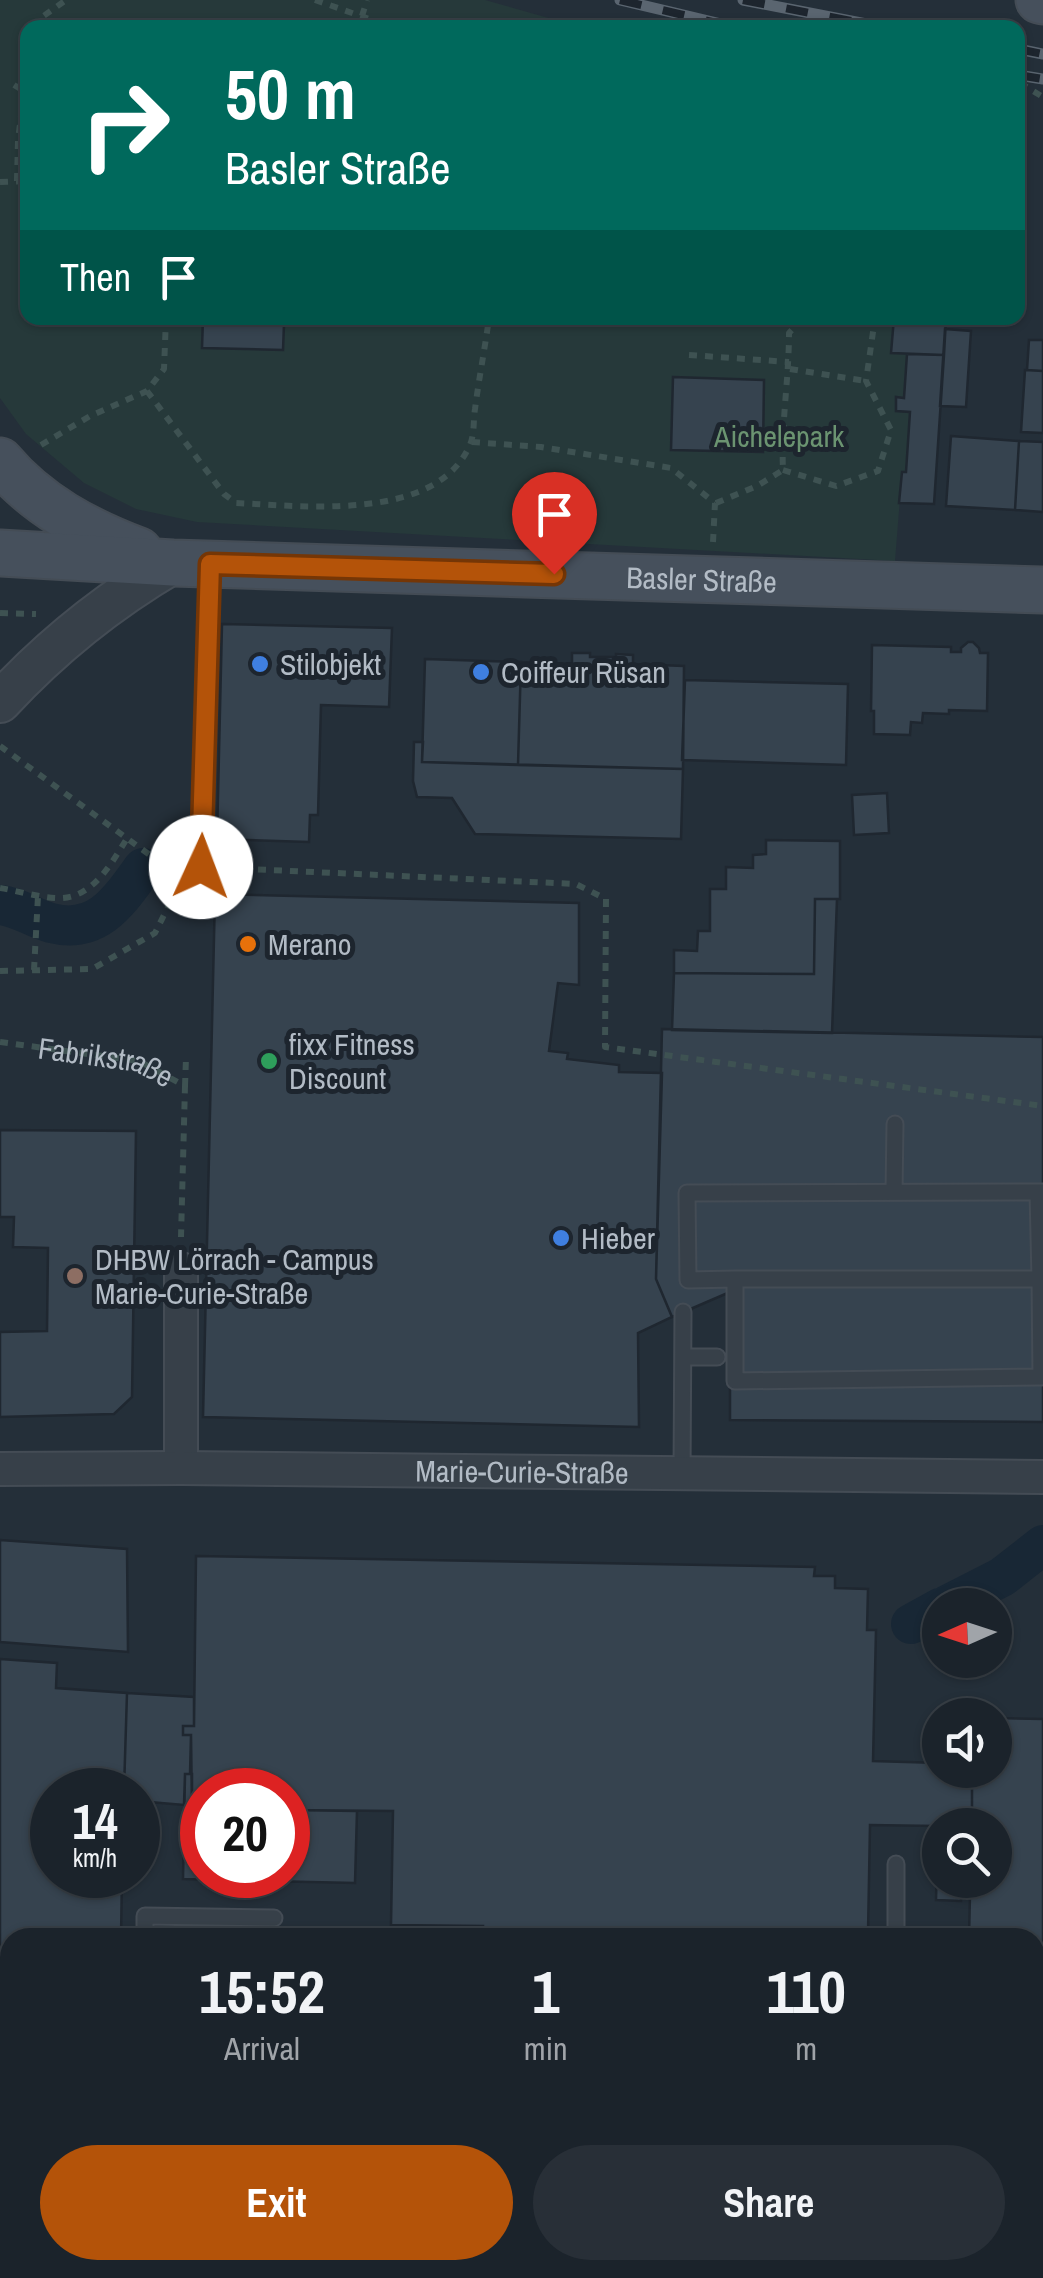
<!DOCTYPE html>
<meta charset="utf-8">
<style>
:root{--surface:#1b232b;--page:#282f37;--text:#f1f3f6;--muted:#a0a4a9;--line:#394047;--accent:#b45309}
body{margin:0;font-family:"Archivo Narrow",sans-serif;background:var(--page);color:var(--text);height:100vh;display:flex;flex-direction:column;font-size:38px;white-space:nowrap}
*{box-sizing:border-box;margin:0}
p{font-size:32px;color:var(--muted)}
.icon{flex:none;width:55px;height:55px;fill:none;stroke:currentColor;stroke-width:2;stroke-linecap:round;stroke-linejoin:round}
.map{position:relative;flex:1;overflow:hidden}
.drawer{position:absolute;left:0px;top:1928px;width:1045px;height:352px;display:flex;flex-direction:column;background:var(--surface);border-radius:30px 30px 0 0;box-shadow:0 2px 8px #0004,0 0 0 2px var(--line)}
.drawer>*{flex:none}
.guide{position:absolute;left:20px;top:20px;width:1005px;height:305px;border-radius:20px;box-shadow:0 2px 8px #0004,0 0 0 2px var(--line);background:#00695c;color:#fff;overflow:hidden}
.needle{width:65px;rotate:267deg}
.fabs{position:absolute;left:922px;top:1588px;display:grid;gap:20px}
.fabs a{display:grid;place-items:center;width:90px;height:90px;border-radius:50%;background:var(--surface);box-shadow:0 2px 8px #0004,0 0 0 2px var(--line);font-size:50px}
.speed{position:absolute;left:30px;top:1768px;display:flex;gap:20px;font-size:50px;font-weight:700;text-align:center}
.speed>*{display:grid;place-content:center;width:130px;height:130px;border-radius:50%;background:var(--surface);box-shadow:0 2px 8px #0004,0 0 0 2px var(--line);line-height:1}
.speed small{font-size:25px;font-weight:400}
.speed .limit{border:15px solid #d22;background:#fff;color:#111}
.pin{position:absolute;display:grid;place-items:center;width:85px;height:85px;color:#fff;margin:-102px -42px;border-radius:50% 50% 50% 0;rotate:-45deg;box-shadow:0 0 10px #0007}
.pin .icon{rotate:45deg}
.me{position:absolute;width:110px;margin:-55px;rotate:2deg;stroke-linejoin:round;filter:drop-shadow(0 0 8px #0008)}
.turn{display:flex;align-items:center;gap:35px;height:210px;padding:0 40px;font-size:45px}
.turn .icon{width:130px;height:130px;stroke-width:2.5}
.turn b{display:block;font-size:70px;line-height:85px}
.then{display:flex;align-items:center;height:95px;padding:0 40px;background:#0003;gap:20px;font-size:38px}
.eta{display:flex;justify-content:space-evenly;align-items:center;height:170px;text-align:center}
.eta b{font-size:60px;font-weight:700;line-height:70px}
.button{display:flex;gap:20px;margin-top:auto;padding:20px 40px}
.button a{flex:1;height:115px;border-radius:60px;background:var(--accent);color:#fff;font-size:40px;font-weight:700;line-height:115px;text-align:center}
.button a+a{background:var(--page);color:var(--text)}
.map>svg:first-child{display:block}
.green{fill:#26393a}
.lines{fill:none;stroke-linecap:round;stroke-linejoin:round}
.canal{stroke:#182735;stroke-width:40}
.building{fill:#36434f;stroke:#1f2730;stroke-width:2.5}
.service-casing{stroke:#444c55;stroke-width:19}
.minor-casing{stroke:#444c55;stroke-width:36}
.tertiary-casing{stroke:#444c55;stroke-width:44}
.secondary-casing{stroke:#444c55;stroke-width:49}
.path{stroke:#3e5252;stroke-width:6;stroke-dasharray:8 8;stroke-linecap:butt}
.service{stroke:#374049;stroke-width:15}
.minor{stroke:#374049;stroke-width:32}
.tertiary{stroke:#374049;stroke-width:40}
.secondary{stroke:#46505c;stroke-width:45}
.rail-casing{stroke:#5a6570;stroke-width:11}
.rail{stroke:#1d252e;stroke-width:8;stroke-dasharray:22;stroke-linecap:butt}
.route-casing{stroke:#753606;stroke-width:25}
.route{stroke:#b45309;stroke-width:18}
.shop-dot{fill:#3f7fe0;stroke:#1d252e;stroke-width:4}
.food-dot{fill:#e8710a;stroke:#1d252e;stroke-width:4}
.leisure-dot{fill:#2e9e5b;stroke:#1d252e;stroke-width:4}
.education-dot{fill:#8d6e63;stroke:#1d252e;stroke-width:4}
.labels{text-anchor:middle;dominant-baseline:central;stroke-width:10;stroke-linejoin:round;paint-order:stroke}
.park-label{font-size:30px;fill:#6b9471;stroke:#1d252e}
.street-label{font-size:30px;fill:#b2bbc5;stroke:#1d252e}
.poi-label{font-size:30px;fill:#b2bbc5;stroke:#1d252e;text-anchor:start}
</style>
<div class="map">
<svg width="1043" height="2278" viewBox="0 0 1043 2278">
<rect width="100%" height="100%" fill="#242f39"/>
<path class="green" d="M0,0H485L580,27L28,28V318H894L891,353L907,354L904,398H896V410L910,412L906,472L902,473L895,561L197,522L136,509L84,483L26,434L0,398Z"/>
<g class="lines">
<path class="canal" d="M0,905C19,907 33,918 51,923C98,935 119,901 143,868
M947,1605L1002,1577L1043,1545
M911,1624L940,1608"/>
</g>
<path class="building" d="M203,318H307V320L302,324H284L283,350L202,348Z
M894,318H946L944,355L891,353Z
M945,329L971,331L966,407L940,406Z
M1029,340H1043V371L1027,370Z
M907,354L944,355L934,504L899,503L902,472H906L910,412L896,411V397L904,398Z
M1025,370L1043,371V433L1021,432Z
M673,377L764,380L763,452L671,450Z
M951,436L1019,441L1015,510L946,506Z
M1019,441L1043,442V512L1015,510Z
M222,624L392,628L389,707L321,705L318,815H310L309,842L217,839Z
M968,642H973L979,648L980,653H988L987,711L949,710V714L923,713L922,723L911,722L910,735L874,734V711H871L872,645L951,647V652H961V648Z
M572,653H590V657H616V654L633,655V664L684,666L683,769L518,765L521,662L572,664Z
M425,659L521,662L518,765L422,762Z
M685,680L848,684L846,765L682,760Z
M414,742H423L422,762L683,769L681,839L475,834L452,798L417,797L413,781Z
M887,793L889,833L854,835L852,795Z
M766,840L840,841V899H815L814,974L674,973V950L697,951L698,931H710V889H726V867L753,868V855L766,854Z
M215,894L579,903V985L558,983L549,1051L568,1053L567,1059L619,1065V1072L662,1073L656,1279L672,1317L638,1333L639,1427L203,1417Z
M815,899H837L832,1033L672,1030L674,973L814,974Z
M662,1029L1043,1037V1422L730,1420V1292L672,1317L656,1279Z
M0,1130L136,1131L132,1397L114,1414L0,1417V1332L47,1331L48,1248L13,1247L14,1217H0Z
M0,1540L127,1549L128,1652L0,1642Z
M196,1556L815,1567L814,1576H835V1588L868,1589L867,1630H876L873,1761L940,1763V1770H972V1825L938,1822L937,1826L870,1825L868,1934L503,1928V1938H482L483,1926L391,1925L393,1811L288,1810V1790H202V1808H192L191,1735H183V1726H194Z
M0,1659L57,1663L56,1688L127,1693L124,1790H52V1875H122L121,1938H10V1971H0Z
M127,1693L194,1697V1726H183V1735H191L190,1774H185L184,1805L138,1801V1790H124Z
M995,1718L1043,1719V2269H1035V1938H969L970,1894H961V1901L936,1900L938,1822L963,1823V1825H940V1880H995V1825H972V1770H995Z
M185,1774H192V1808H202V1875H221V1880L183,1879Z
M288,1810L357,1811L355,1883L221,1880V1875H288Z
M568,1929L868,1934V1938H568Z
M0,2023H10V2270H112V2278H0Z
M1035,2269H1043V2278H954V2270Z"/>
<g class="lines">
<defs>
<path id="service" d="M201,867L210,566
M894,1192L895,1124
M1038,1192L1040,1279
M735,1279V1381L1041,1377L1040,1279H735L688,1280L687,1193L1043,1192
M683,1357H717
M682,1473L683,1312
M145,1938V1916L274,1918
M896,1938V1864
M0,1990L10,1991
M138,2278L139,2270
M894,2278V2270"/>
<g id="minor">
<path d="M181,1269V1468"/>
<path id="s2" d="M0,1469L181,1468L1043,1477"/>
</g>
<path id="tertiary" d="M0,702C51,647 108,601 173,563"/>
<g id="secondary">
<path d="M1039,0L1043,1"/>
<path d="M0,461C37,505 86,531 139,551"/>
<path id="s3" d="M0,553L173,563L1043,590"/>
</g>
</defs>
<use href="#service" class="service-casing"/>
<use href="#minor" class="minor-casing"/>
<use href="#tertiary" class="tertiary-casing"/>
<use href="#secondary" class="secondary-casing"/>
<g class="path">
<path d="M315,0L395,28"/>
<path d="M362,16L367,0"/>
<path d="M35,28L38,20L66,0"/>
<path d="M1020,83L1043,97"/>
<path d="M14,85L24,91"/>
<path d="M17,181L18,140L28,60"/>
<path d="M0,182L28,181"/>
<path d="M689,355L789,362"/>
<path d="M790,369L866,381"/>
<path d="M147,391L224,494L236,503C304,506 434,522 469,447C475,435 473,421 475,409C479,378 485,348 489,318"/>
<path d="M472,442L541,447L671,468L715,503"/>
<path d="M41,445L90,416L147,391L164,369L166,318"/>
<path d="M783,470L836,486L878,471L891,430L866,381L875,318"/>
<path d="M716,503L757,486L783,470C781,424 789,379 789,333L803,318"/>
<path d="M713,542L715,503"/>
<path d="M0,613L36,614"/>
<path d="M0,746L165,866H179"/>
<path d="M226,868L576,884L606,899L605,1047L1043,1106"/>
<path d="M0,888C18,891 37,897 56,898C91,900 110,866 126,840"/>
<path d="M34,970L38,896"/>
<path d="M0,971L92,969L155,933L181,881"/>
<path id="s1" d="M0,1042L139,1061L185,1086L181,1237"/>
<path d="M185,1086L186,1058"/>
</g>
<use href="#service" class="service"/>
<use href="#minor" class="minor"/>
<use href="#tertiary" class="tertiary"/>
<use href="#secondary" class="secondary"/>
<defs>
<path id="rail" d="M620,0L738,28
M743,0L887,28
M1018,49L1043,54
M1018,75L1043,79"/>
</defs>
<use href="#rail" class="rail-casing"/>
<use href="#rail" class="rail"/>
</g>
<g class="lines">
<defs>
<path id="route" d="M201,867L210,564L554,574"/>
</defs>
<use href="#route" class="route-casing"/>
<use href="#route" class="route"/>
</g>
<g class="shop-dot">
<circle cx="260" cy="664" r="10"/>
<circle cx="481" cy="672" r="10"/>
<circle cx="561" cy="1238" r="10"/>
</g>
<circle class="food-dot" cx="248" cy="944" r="10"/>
<circle class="leisure-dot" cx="269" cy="1061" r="10"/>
<circle class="education-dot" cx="75" cy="1276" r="10"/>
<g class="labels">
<g class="park-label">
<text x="779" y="436">Aichelepark</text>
</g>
<g class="street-label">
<text stroke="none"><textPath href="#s3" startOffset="702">Basler Straße</textPath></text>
<text stroke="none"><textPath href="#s1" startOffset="108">Fabrikstraße</textPath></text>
<text stroke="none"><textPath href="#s2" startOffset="522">Marie-Curie-Straße</textPath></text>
</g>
<g class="poi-label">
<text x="280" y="664">Stilobjekt</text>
<text x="501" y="672">Coiffeur Rüsan</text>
<text x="268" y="944">Merano</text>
<text x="289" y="1044">fixx Fitness<tspan x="289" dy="34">Discount</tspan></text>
<text x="581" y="1238">Hieber</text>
<text x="95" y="1259">DHBW Lörrach - Campus<tspan x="95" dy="34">Marie-Curie-Straße</tspan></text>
</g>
</g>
</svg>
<div class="fabs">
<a><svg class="needle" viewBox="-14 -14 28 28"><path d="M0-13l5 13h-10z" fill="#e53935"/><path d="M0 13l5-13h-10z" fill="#a0a4a9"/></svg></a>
<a><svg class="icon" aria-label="sound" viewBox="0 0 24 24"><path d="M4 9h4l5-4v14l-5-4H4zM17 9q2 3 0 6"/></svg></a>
<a><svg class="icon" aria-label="search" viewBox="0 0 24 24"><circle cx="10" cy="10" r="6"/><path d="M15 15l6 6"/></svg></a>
</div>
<div class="speed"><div>14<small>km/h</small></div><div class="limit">20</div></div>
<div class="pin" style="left:554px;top:574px;background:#d93025"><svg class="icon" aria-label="arrive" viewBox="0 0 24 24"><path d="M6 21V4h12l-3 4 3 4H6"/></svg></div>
<svg class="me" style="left:201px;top:867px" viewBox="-20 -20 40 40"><circle r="19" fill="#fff"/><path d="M0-13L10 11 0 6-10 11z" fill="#b45309"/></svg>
<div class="guide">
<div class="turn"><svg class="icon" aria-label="right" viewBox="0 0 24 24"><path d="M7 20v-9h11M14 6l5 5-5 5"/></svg><div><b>50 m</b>Basler Straße</div></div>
<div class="then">Then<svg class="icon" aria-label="arrive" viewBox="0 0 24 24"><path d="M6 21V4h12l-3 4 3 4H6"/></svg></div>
</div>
<section class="drawer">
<div class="eta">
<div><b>15:52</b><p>Arrival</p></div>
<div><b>1</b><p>min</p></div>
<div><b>110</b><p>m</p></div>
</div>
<div class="button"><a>Exit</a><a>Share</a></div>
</section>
</div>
